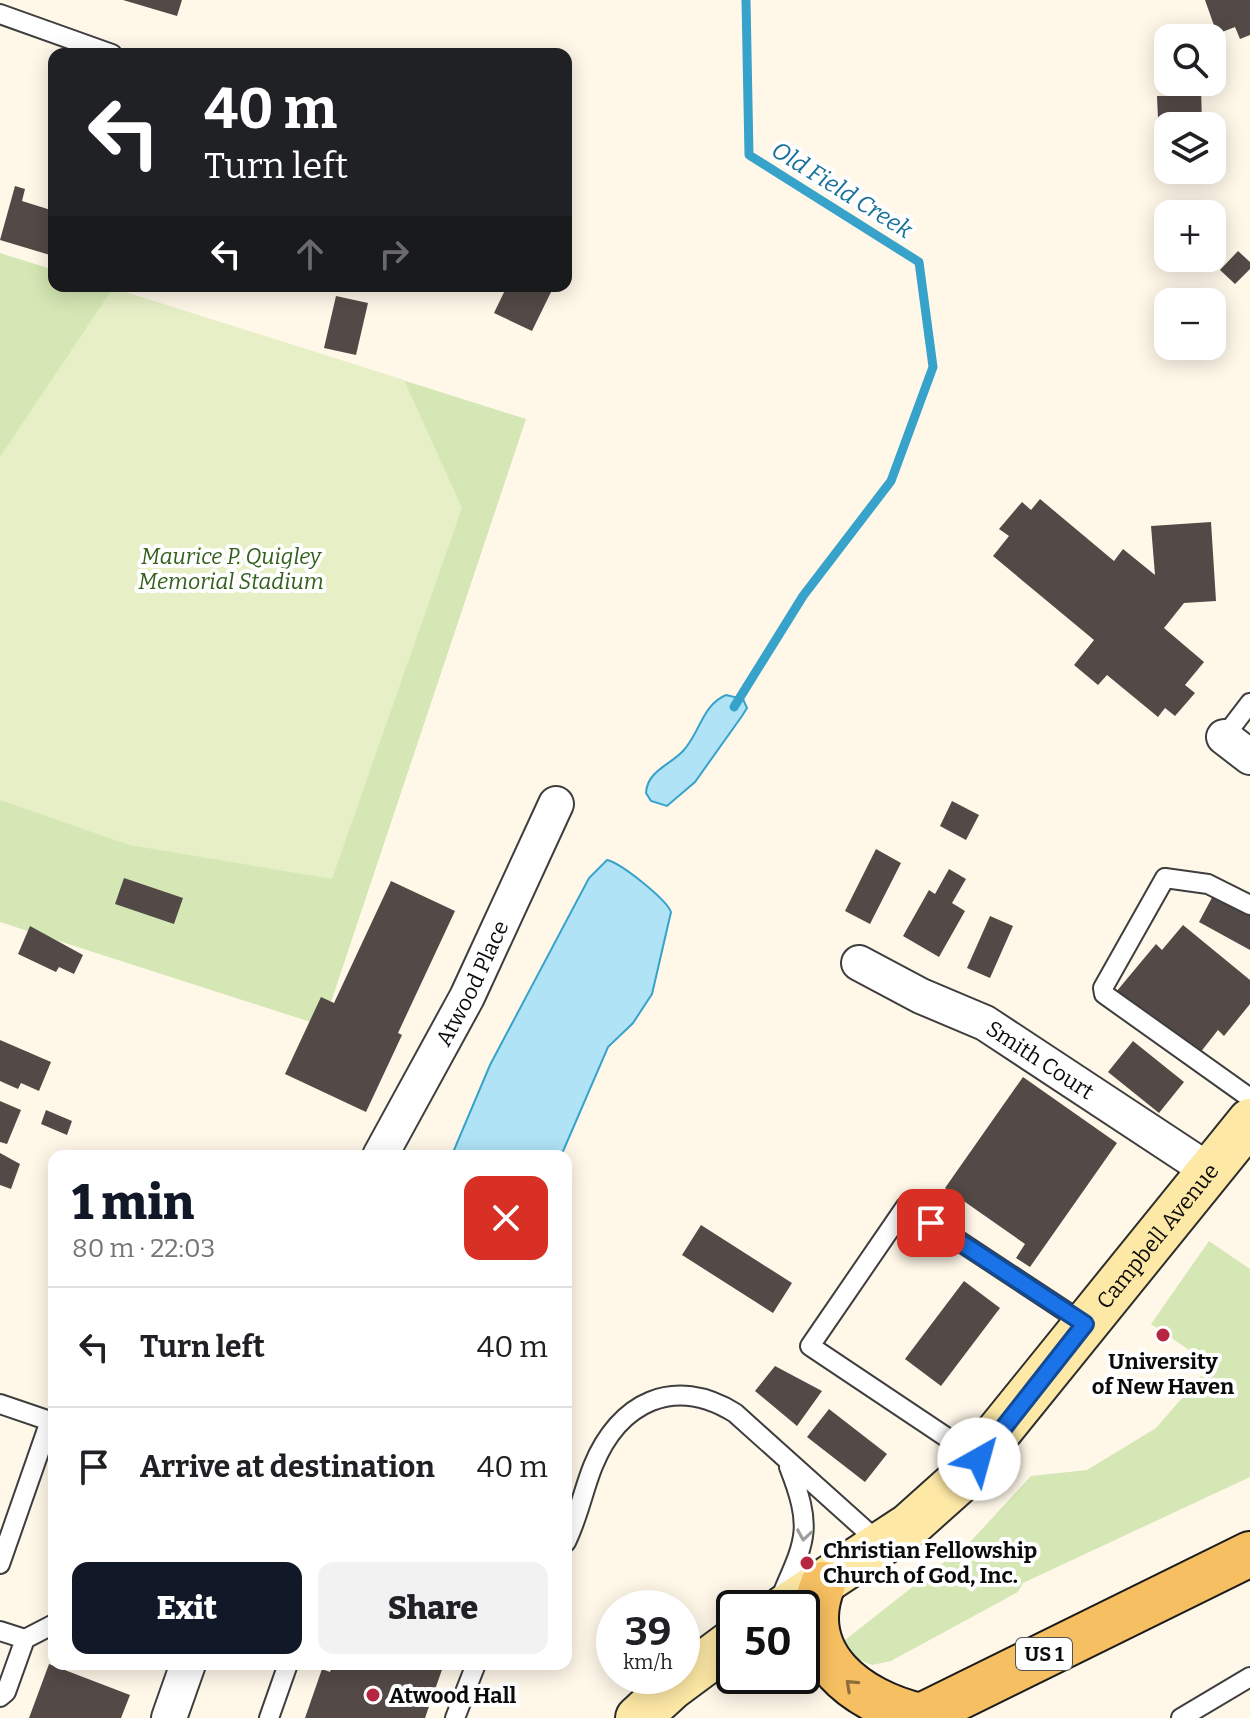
<!DOCTYPE html>
<meta charset="utf-8">
<style>
:root{--surface:#fff;--page:#f2f2f2;--text:#202124;--muted:#757577;--line:#e0e0e0;--accent:#111827}
body{margin:0;font-family:Bitter,serif;background:var(--page);color:var(--text);height:100vh;display:flex;flex-direction:column;font-size:30px;white-space:nowrap}
*{box-sizing:border-box;margin:0}
p{font-size:26px;color:var(--muted)}
.icon{flex:none;width:44px;height:44px;fill:none;stroke:currentColor;stroke-width:2;stroke-linecap:round;stroke-linejoin:round}
.map{position:relative;flex:1;overflow:hidden}
.details{position:absolute;left:48px;top:1150px;width:524px;height:520px;display:flex;flex-direction:column;background:var(--surface);border-radius:16px;box-shadow:0 4px 20px #0003}
.details>*{flex:none}
.top-card{position:absolute;left:48px;top:48px;width:524px;height:244px;border-radius:16px;box-shadow:0 4px 20px #0003;background:#202124;color:#fff;overflow:hidden}
.fabs{position:absolute;left:1154px;top:24px;display:grid;gap:16px}
.fabs a{display:grid;place-items:center;width:72px;height:72px;border-radius:16px;background:var(--surface);box-shadow:0 4px 20px #0003;font-size:40px}
.speed{position:absolute;left:596px;top:1590px;display:flex;gap:16px;font-size:40px;font-weight:700;text-align:center}
.speed>*{display:grid;place-content:center;width:104px;height:104px;border-radius:50%;background:var(--surface);box-shadow:0 4px 20px #0003;line-height:1}
.speed small{font-size:20px;font-weight:400}
.speed .limit{border:4px solid #111;border-radius:12px;background:#fff;color:#111}
.pin{position:absolute;display:grid;place-items:center;width:68px;height:68px;color:#fff;margin:-34px;border-radius:16px;box-shadow:0 4px 12px #0006}
.me{position:absolute;width:88px;margin:-44px;rotate:38deg;stroke-linejoin:round;filter:drop-shadow(0 0 6px #0008)}
.turn{display:flex;align-items:center;gap:28px;height:168px;padding:0 24px;font-size:36px}
.turn .icon{width:104px;height:104px;stroke-width:2.5}
.turn b{display:block;font-size:56px;line-height:68px}
.lanes{display:flex;align-items:center;height:76px;padding:0 24px;background:#0003;justify-content:center;gap:40px;direction:ltr}
.lanes .off{opacity:.35}
.round{display:grid;place-items:center;flex:none;width:84px;height:84px;border-radius:16px;background:var(--page)}
.summary{display:flex;align-items:center;justify-content:space-between;height:136px;padding:0 24px}
h1{font-size:48px;font-weight:800;line-height:60px;color:var(--accent)}
.primary-button{display:flex;gap:16px;margin-top:auto;padding:16px 24px}
.primary-button a{flex:1;height:92px;border-radius:16px;background:var(--accent);color:#fff;font-size:32px;font-weight:800;line-height:92px;text-align:center}
.primary-button a+a{background:var(--page);color:var(--text)}
ul{padding:0;list-style:none}
li{display:flex;align-items:center;gap:24px;height:120px;padding:0 24px;border-top:2px solid var(--line)}
li div{flex:1}
li b{display:block;font-size:30px}
li em{font-style:normal}
.map>svg:first-child{display:block}
.green{fill:#d5e7b4}
.pitch{fill:#e6efc6}
.water{fill:#afe3f5;stroke:#37a2ca;stroke-width:2}
.lines{fill:none;stroke-linecap:round;stroke-linejoin:round}
.stream{stroke:#37a2ca;stroke-width:9}
.building{fill:#534a47}
.lane-casing{stroke:#3e3e3e;stroke-width:22}
.street-casing{stroke:#3e3e3e;stroke-width:38}
.secondary-casing{stroke:#2d2d2d;stroke-width:48}
.primary-casing{stroke:#1c1c1c;stroke-width:48}
.lane{stroke:#fff;stroke-width:18}
.street{stroke:#fff;stroke-width:34}
.secondary{stroke:#fde8a5;stroke-width:44}
.primary{stroke:#f6bf61;stroke-width:44}
.oneway{stroke:#9d9d9d}
.oneway2{stroke:#8c6e3a}
.route-casing{stroke:#114b97;stroke-width:20}
.route{stroke:#1a73e8;stroke-width:14}
.poi-dot{fill:#b72640;stroke:#fff;stroke-width:3}
.labels{text-anchor:middle;dominant-baseline:central;stroke-width:8;stroke-linejoin:round;paint-order:stroke}
.shield{fill:#fff;stroke:#545454;stroke-width:2}
.shield-label{font-size:20px;font-weight:bold;fill:#0b0b0b}
.park-label{font-size:22px;font-style:italic;fill:#34601d;stroke:#fff}
.street-label{font-size:22px;fill:#0b0b0b;stroke:#fff}
.poi-label{font-size:22px;font-weight:bold;fill:#0b0b0b;stroke:#fff;text-anchor:start}
.water-label{font-size:24px;font-style:italic;fill:#187199;stroke:#fff}
</style>
<div class="map">
<svg width="1250" height="1718" viewBox="0 0 1250 1718">
<rect width="100%" height="100%" fill="#fff8e9"/>
<path class="green" d="M0,253L54,270V286H105L526,419L323,1026L0,922Z
M1209,1241L1250,1269V1477L1023,1583L1018,1592L891,1661L872,1665L855,1658L845,1640L971,1541L1031,1476L1087,1470L1156,1428L1211,1365L1151,1324Z"/>
<path class="pitch" d="M113,288L404,380L462,508L332,879L129,845L0,800V457Z"/>
<path class="water" d="M726,695L743,699L747,708L742,716L695,782L667,806L651,801L646,793C647,771 670,765 683,751C700,733 702,705 726,695Z
M607,860C621,863 666,899 671,912L652,994L633,1023L608,1047L561,1156H456L454,1150L490,1065L589,878Z"/>
<g class="lines">
<path class="stream" d="M734,707L803,596L891,481L933,367L919,262L749,155L746,0"/>
</g>
<path class="building" d="M123,0H182L177,16Z
M1205,0H1250V35L1240,39L1235,27L1217,34Z
M1169,87H1201L1202,126H1170V118L1158,119L1157,96H1170Z
M15,186L25,189L22,201L54,211V240L50,255L0,240Z
M1238,251L1250,262V269L1235,284L1220,270Z
M507,286H543L552,290L532,331L494,313Z
M336,296L368,303L356,355L324,348Z
M1040,499L1114,561L1123,549L1155,575L1151,526L1211,522L1216,601L1184,603L1164,628L1204,662L1185,685L1195,693L1175,716L1165,708L1158,717L1107,675L1098,685L1074,665L1094,640L993,556L1009,536L999,529L1022,502L1031,510Z
M952,801L979,815L966,840L940,826Z
M876,849L901,863L870,924L845,911Z
M949,869L966,879L952,903L965,911L939,957L903,936L929,890L935,894Z
M124,878L183,898L174,924L115,904Z
M391,881L455,911L398,1033L402,1035L366,1112L285,1074L321,997L334,1003Z
M1215,892L1250,911V950L1199,922Z
M990,916L1013,926L990,978L967,968Z
M1183,925L1250,980V1004L1224,1036L1218,1030L1196,1058L1116,992L1156,944L1162,950Z
M30,926L83,955L74,974L59,967L56,972L18,954Z
M0,1040L51,1062L39,1091L21,1083L18,1089L0,1081Z
M1133,1041L1184,1082L1159,1113L1108,1072Z
M1023,1077L1117,1143L1030,1267L1016,1258L1025,1244L945,1188Z
M0,1101L21,1110L7,1144L0,1142Z
M46,1110L72,1121L67,1135L41,1124Z
M0,1153L20,1164L11,1189L0,1185Z
M701,1225L792,1283L773,1313L682,1255Z
M964,1281L1000,1308L941,1386L905,1359Z
M775,1366L822,1391L797,1426L755,1391Z
M829,1409L887,1454L865,1482L807,1437Z
M49,1664L130,1695L121,1718H29Z
M333,1664H444L425,1718H305L322,1669L330,1672Z"/>
<g class="lines">
<defs>
<path id="lane" d="M0,14L112,54
M1224,737L1250,703
M1250,905L1208,884L1165,878L1103,988L1104,994L1250,1098
M0,1404L50,1421L0,1564
M979,1459L810,1346L906,1206L1085,1324
M566,1542C578,1518 583,1491 593,1466C619,1402 674,1375 735,1413L882,1545
M779,1601C805,1541 814,1531 789,1467
M0,1631L25,1639
M0,1697L6,1692L25,1639L54,1624
M269,1718L288,1664
M455,1718L476,1664
M1181,1718L1250,1677"/>
<g id="street">
<path d="M1224,737L1250,757"/>
<path id="s1" d="M859,963L921,996L985,1023L1211,1172"/>
<path id="s2" d="M380,1156L467,997L556,804"/>
<path d="M169,1718L188,1664"/>
</g>
<g id="secondary">
<path id="s3" d="M784,1608L910,1525L958,1482L1250,1121"/>
<path d="M638,1718L672,1687L734,1641"/>
</g>
<path id="primary" d="M823,1584C794,1656 859,1702 920,1716
M917,1718L1250,1554"/>
</defs>
<use href="#lane" class="lane-casing"/>
<use href="#street" class="street-casing"/>
<use href="#secondary" class="secondary-casing"/>
<use href="#primary" class="primary-casing"/>
<use href="#lane" class="lane"/>
<use href="#street" class="street"/>
<use href="#secondary" class="secondary"/>
<use href="#primary" class="primary"/>
</g>
<defs><path id="oneway-chevron" d="M-2-3.5L2.5 0L-2 3.5" fill="none" stroke-width="1.6" stroke-linecap="round" stroke-linejoin="round" transform="scale(2)"/></defs>
<use class="oneway" href="#oneway-chevron" transform="translate(804 1535) rotate(99)"/>
<use class="oneway2" href="#oneway-chevron" transform="translate(851 1685) rotate(-137)"/>
<g class="lines">
<defs>
<path id="route" d="M931,1223L1085,1324L979,1459"/>
</defs>
<use href="#route" class="route-casing"/>
<use href="#route" class="route"/>
</g>
<g class="poi-dot">
<circle cx="1163" cy="1335" r="8"/>
<circle cx="807" cy="1563" r="8"/>
<circle cx="373" cy="1695" r="8"/>
</g>
<g class="labels">
<rect class="shield" x="1016" y="1638" width="56" height="32" rx="6"/>
<g class="shield-label">
<text x="1044" y="1654">US 1</text>
</g>
<g class="park-label">
<text x="231" y="556">Maurice P. Quigley<tspan x="231" dy="25">Memorial Stadium</tspan></text>
</g>
<g class="street-label">
<text stroke="none"><textPath href="#s2" startOffset="196">Atwood Place</textPath></text>
<text stroke="none"><textPath href="#s1" startOffset="206">Smith Court</textPath></text>
<text stroke="none"><textPath href="#s3" startOffset="532">Campbell Avenue</textPath></text>
</g>
<g class="poi-label">
<text x="1163" y="1361" text-anchor="middle">University<tspan x="1163" dy="25">of New Haven</tspan></text>
<text x="823" y="1550">Christian Fellowship<tspan x="823" dy="25">Church of God, Inc.</tspan></text>
<text x="389" y="1695">Atwood Hall</text>
</g>
<g class="water-label">
<text transform="translate(842 190) rotate(32)">Old Field Creek</text>
</g>
</g>
</svg>
<div class="fabs">
<a><svg class="icon" aria-label="search" viewBox="0 0 24 24"><circle cx="10" cy="10" r="6"/><path d="M15 15l6 6"/></svg></a>
<a><svg class="icon" aria-label="layers" viewBox="0 0 24 24"><path d="M12 4l9 5-9 5-9-5zM3 14l9 5 9-5"/></svg></a>
<a>+</a>
<a>−</a>
</div>
<div class="speed"><div>39<small>km/h</small></div><div class="limit">50</div></div>
<div class="pin" style="left:931px;top:1223px;background:#d93025"><svg class="icon" aria-label="arrive" viewBox="0 0 24 24"><path d="M6 21V4h12l-3 4 3 4H6"/></svg></div>
<svg class="me" style="left:979px;top:1459px" viewBox="-20 -20 40 40"><circle r="19" fill="#fff"/><path d="M0-13L10 11 0 6-10 11z" fill="#1a73e8"/></svg>
<div class="top-card">
<div class="turn"><svg class="icon" aria-label="left" viewBox="0 0 24 24"><path d="M17 20v-9H6M10 6l-5 5 5 5"/></svg><div><b>40 m</b>Turn left</div></div>
<div class="lanes"><svg class="icon" aria-label="left" viewBox="0 0 24 24"><path d="M17 20v-9H6M10 6l-5 5 5 5"/></svg><svg class="icon off" aria-label="ahead" viewBox="0 0 24 24"><path d="M12 20V5M6 11l6-6 6 6"/></svg><svg class="icon off" aria-label="right" viewBox="0 0 24 24"><path d="M7 20v-9h11M14 6l5 5-5 5"/></svg></div>
</div>
<section class="details">
<div class="summary"><div><h1>1 min</h1><p>80 m · 22:03</p></div><a class="round" style="background:#d93025;color:#fff"><svg class="icon" aria-label="close" viewBox="0 0 24 24"><path d="M6 6l12 12M18 6L6 18"/></svg></a></div>
<ul>
<li><svg class="icon" aria-label="left" viewBox="0 0 24 24"><path d="M17 20v-9H6M10 6l-5 5 5 5"/></svg><div><b>Turn left</b></div><em>40 m</em></li>
<li><svg class="icon" aria-label="arrive" viewBox="0 0 24 24"><path d="M6 21V4h12l-3 4 3 4H6"/></svg><div><b>Arrive at destination</b></div><em>40 m</em></li>
</ul>
<div class="primary-button"><a>Exit</a><a>Share</a></div>
</section>
</div>
